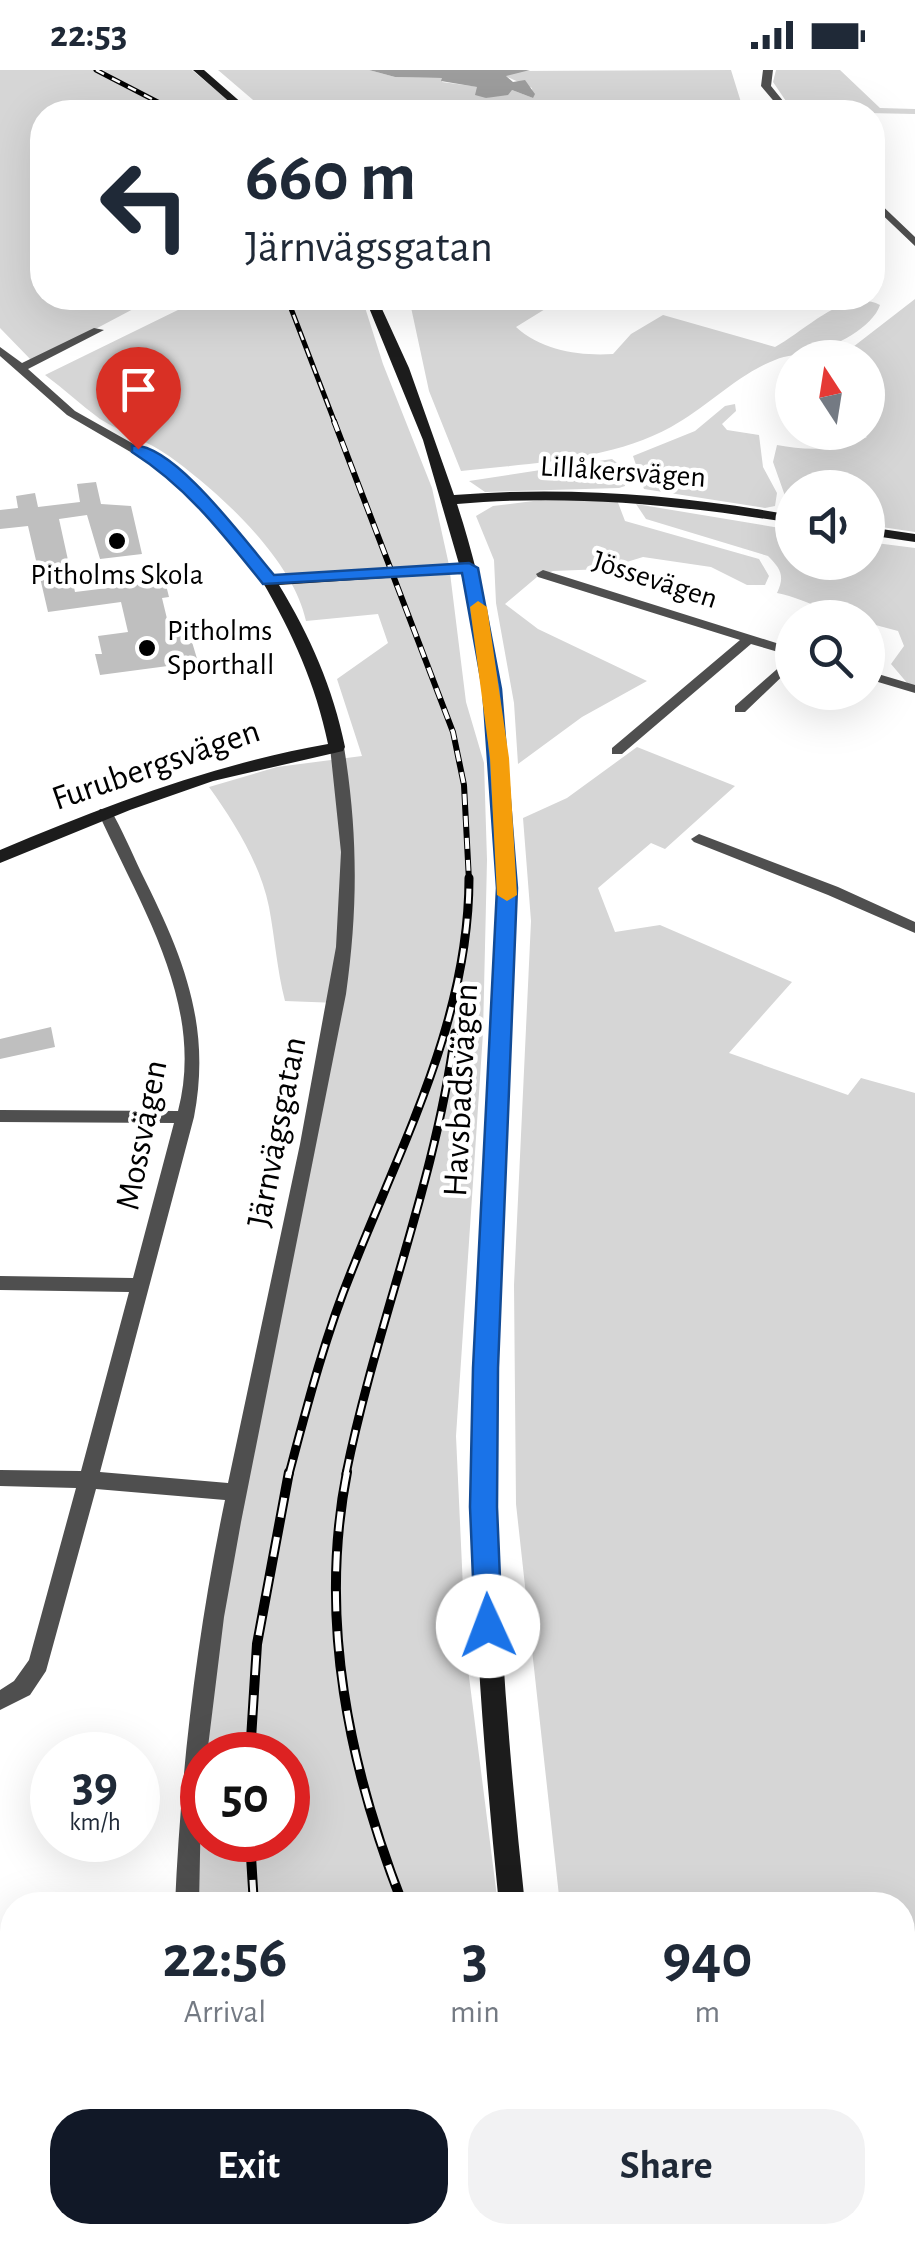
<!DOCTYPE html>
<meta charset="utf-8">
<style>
:root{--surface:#fff;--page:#f2f2f3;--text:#1f2937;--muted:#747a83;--accent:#111827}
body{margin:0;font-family:"Alegreya Sans",sans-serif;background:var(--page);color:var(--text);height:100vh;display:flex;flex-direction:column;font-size:38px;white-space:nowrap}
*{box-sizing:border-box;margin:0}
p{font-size:32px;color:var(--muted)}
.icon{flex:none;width:55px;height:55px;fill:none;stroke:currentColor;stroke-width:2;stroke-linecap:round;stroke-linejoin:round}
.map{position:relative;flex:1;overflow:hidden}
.sheet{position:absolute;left:0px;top:1822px;width:915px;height:352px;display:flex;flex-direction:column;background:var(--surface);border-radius:40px 40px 0 0;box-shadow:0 10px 40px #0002}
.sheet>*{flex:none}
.hud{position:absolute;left:30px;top:30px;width:855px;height:210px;border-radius:40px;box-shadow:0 10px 40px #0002;background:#fff;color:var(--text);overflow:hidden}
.needle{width:65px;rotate:348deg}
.tools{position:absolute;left:775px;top:270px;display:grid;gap:20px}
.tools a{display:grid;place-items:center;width:110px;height:110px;border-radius:50%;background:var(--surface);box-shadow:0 10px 40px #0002;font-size:50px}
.speed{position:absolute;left:30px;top:1662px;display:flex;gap:20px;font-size:50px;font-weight:700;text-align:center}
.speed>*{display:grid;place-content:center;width:130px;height:130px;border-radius:50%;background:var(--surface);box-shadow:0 10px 40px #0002;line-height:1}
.speed small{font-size:25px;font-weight:400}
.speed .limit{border:15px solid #d22;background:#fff;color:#111}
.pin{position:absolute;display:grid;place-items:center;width:85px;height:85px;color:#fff;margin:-102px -42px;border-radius:50% 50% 50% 0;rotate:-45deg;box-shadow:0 0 10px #0007}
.pin .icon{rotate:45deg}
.me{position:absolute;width:110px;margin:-55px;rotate:358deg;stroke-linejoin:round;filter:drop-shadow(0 0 8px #0008)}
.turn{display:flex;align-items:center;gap:35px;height:210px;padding:0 50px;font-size:45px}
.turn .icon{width:130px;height:130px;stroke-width:2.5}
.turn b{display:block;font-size:70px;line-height:85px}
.eta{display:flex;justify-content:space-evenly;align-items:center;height:170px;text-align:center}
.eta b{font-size:60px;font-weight:700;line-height:70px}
.button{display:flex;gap:20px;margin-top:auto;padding:20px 50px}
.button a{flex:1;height:115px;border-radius:40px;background:var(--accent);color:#fff;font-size:40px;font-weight:700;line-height:115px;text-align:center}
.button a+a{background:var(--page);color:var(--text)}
.status{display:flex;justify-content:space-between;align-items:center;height:70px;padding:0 50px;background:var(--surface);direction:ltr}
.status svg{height:28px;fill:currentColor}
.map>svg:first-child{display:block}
.green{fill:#d6d6d6;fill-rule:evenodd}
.water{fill:#9d9d9d}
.building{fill:#bfbfbf}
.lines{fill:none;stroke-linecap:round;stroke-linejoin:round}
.street{fill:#4f4f4f;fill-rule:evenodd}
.secondary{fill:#1c1c1c;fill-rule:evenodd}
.rail-far3-casing{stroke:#000;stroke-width:5}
.rail-far2-casing{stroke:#000;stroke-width:6}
.rail-far1-casing{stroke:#000;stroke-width:9}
.rail-casing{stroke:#000;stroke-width:10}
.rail-far3{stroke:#fff;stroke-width:2.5;stroke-dasharray:9;stroke-linecap:butt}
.rail-far2{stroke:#fff;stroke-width:4;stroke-dasharray:11;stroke-linecap:butt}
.rail-far1{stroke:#fff;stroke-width:5;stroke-dasharray:15;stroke-linecap:butt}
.rail{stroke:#fff;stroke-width:6;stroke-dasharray:20;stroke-linecap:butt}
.route{fill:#1a73e8;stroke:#114b97;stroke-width:2.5}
.slow{fill:#f59e0b}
.poi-dot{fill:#000;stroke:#fff;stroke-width:4}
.labels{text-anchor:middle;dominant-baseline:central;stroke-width:9;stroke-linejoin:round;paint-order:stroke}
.far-street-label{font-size:30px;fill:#000;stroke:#fff}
.far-poi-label{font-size:30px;fill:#000;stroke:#fff}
.street-label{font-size:35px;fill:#000;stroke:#fff}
</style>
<div class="status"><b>22:53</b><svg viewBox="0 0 49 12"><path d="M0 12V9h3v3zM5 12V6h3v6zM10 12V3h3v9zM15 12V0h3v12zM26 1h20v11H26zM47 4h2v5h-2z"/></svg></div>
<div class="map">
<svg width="915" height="2174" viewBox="0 0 915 2174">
<rect width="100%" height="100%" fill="#fff"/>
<path class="green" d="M0,0H192L242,42H42V228H154L33,292L0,258Z
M218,0H369L395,7L443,8L442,12L479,17L486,28L512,20L533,28L532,18L505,6L512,1L731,0L744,42H267Z
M776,0H840L880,38L915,39V44L819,42L811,38L790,37L773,12Z
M164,228H362L383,294L432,418L449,495L466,632L484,693L487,790L483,963L456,1366L466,1583L498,1835H188L202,1609L338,933L285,931C277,900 275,869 269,837C260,793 234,752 209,717L277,697L362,686L337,609L388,573L378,544L306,551C293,489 219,422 169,386C148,371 122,363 100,349C81,335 64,319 45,305L182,238ZM202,1685H288V1770H202Z
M409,228H563L516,257C542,281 580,286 613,284L631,264L663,245L775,277C805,261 846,217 880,235C873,257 834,277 813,282C801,285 786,285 775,290C738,304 706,338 671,357C609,391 530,393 461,401L429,321Z
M915,229V462L868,455V418H792L790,440L773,392L777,375C808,381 837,381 867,367L861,363L868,362V288L840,287Z
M735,334L736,341L722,354L727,360L759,365L763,397L777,423L775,436L765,438L644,419L633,386L695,361L725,336Z
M612,389L625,399V416L619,418L485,422L469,411Z
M549,429L617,430L625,451L759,489L769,506L765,515H747L711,497L643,487L604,499L553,501L537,507L505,534L538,559L647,611L582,647L518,694L514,633L496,533L494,490L476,446L493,436Z
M636,434L792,460V492H868V472L915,478V616L908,614L891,594L904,576L898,561L868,553V548C829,547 814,531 777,523C785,506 781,499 768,486L646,449Z
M637,677L735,716L665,779L651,773L598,818L615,862L660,855L792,912L729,983L848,1025L861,1008L915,1023V2174H615L613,2163L902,2162V1835H560L516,1434L514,1215L531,851L523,748L567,728Z
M546,2163L548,2174H229L226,2163Z"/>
<path class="water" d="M369,0H530L506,6L513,12L525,10L535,24L533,28L512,20L508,25L486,28L475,25L477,17L441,11L442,8L395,7Z"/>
<path class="building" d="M96,412L101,434L131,436L142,484L100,489L87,445L59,449L75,522L165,511L169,527L162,528L169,557L178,555L183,573L192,572L198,592L100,605L95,584H102L98,566L128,562L121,532L48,542L28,456L0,459V440L18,438L16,426L35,423L38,437L80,432L77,414Z
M51,957L55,977L0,989V969Z"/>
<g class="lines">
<path class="street" d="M763,0H773L771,16L792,42H783L761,16Z
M872,126L915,167V176L872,135Z
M94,258L104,260L28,299L75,341L178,399L219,438L274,508V514H264L211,444L170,405L67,345L0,286V277L22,293Z
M543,500L792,578V597L745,642H735V636L792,586L751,574L622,684H612V678L740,570L538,507L536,504Z
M868,601L915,615V623L868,609Z
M337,673L344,677C358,763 358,838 346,924L241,1452L224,1547L207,1685H202L199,1835H175C181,1698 197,1564 225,1430L96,1419L46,1601L30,1625L0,1640V1620L14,1611L29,1590L76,1418L0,1416V1400L81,1401L129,1222L0,1220V1206L133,1208L174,1053L0,1052V1040L178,1041C206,934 139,834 98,742L100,739H110C122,759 131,781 141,802C182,884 212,954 194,1047L100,1402L228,1413L300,1074L336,877L341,782L330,677Z
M699,764L838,817L915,852V863L828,825L694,772L691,769Z
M12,1989V2019L0,2027V1996Z
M197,2162H223L225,2174H199Z"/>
<path class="secondary" d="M193,0H204L252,42H241Z
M365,228H377L409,298L454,425C569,416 680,425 792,445V453C680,435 571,424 457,434C549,716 503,1007 496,1298C492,1478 506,1657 525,1835H499C481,1655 467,1474 474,1292C485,1030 528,761 461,503L279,515C310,566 333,618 345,677L343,681L213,711L130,740L0,793V780C107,735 214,694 328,674C316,615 292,562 262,511L264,508L459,494L423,370Z
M868,457L915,464V472L868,465Z
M547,2162H577L579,2174H549Z"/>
<defs>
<path id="rail-far3" d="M96,0L177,42
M287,228L335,353"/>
<path id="rail-far2" d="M334,351L453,662L464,715L469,811"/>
<path id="rail-far1" d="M289,1404C307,1336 325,1266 352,1200C402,1073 469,949 469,808
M346,1404C376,1255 435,1114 455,963"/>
<path id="rail" d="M347,1402C318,1550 349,1697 403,1835
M250,1685L257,1574L289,1402
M250,1770L254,1835
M305,2162L307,2174
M623,2162L634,2174"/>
</defs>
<use href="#rail-far3" class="rail-far3-casing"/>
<use href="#rail-far2" class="rail-far2-casing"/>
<use href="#rail-far1" class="rail-far1-casing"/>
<use href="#rail" class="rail-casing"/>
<use href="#rail-far3" class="rail-far3"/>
<use href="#rail-far2" class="rail-far2"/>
<use href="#rail-far1" class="rail-far1"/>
<use href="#rail" class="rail"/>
</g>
<path class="route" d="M132,376C173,371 248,475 274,505L469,493L478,498L501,619L517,818L498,1298L497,1437L502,1556L498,1565L488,1568L479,1565L475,1556L470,1437L473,1298L497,818L483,619L462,503L263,514C223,464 187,417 132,382Z"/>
<path class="slow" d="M478,531L487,537L509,688L517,825L507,831L497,825L490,688L470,537Z"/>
<g class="poi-dot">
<circle cx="117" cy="471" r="10"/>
<circle cx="147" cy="578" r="10"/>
</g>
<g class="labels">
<g class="far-street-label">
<text transform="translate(623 402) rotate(4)">Lillåkersvägen</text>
<text transform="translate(655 510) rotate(18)">Jössevägen</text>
</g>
<g class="far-poi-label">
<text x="117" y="505">Pitholms Skola</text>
<text x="167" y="561" text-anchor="start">Pitholms<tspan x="167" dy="34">Sporthall</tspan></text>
</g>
<g class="street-label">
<text transform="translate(156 695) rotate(-19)">Furubergsvägen</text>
<text transform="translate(461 1020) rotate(-87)">Havsbadsvägen</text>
<text transform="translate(277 1062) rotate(-79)">Järnvägsgatan</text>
<text transform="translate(142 1065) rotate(-79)">Mossvägen</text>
</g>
</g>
</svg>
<div class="tools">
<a><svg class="needle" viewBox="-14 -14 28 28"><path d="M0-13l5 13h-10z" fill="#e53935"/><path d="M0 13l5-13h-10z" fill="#747a83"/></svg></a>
<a><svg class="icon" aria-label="sound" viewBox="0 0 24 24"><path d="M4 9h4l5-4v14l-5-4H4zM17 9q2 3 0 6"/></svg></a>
<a><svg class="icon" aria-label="search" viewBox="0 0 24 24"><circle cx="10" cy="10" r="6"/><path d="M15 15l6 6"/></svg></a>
</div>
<div class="speed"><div>39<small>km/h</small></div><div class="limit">50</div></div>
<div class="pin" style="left:138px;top:379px;background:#d93025"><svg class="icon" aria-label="arrive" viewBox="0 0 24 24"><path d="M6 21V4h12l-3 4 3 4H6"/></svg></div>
<svg class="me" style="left:488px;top:1556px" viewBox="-20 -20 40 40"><circle r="19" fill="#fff"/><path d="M0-13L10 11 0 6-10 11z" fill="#1a73e8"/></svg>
<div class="hud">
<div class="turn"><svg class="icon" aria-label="left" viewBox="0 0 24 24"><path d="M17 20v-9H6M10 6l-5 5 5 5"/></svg><div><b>660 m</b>Järnvägsgatan</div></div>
</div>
<section class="sheet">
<div class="eta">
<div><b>22:56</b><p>Arrival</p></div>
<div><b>3</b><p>min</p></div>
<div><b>940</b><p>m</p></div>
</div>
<div class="button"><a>Exit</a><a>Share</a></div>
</section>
</div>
